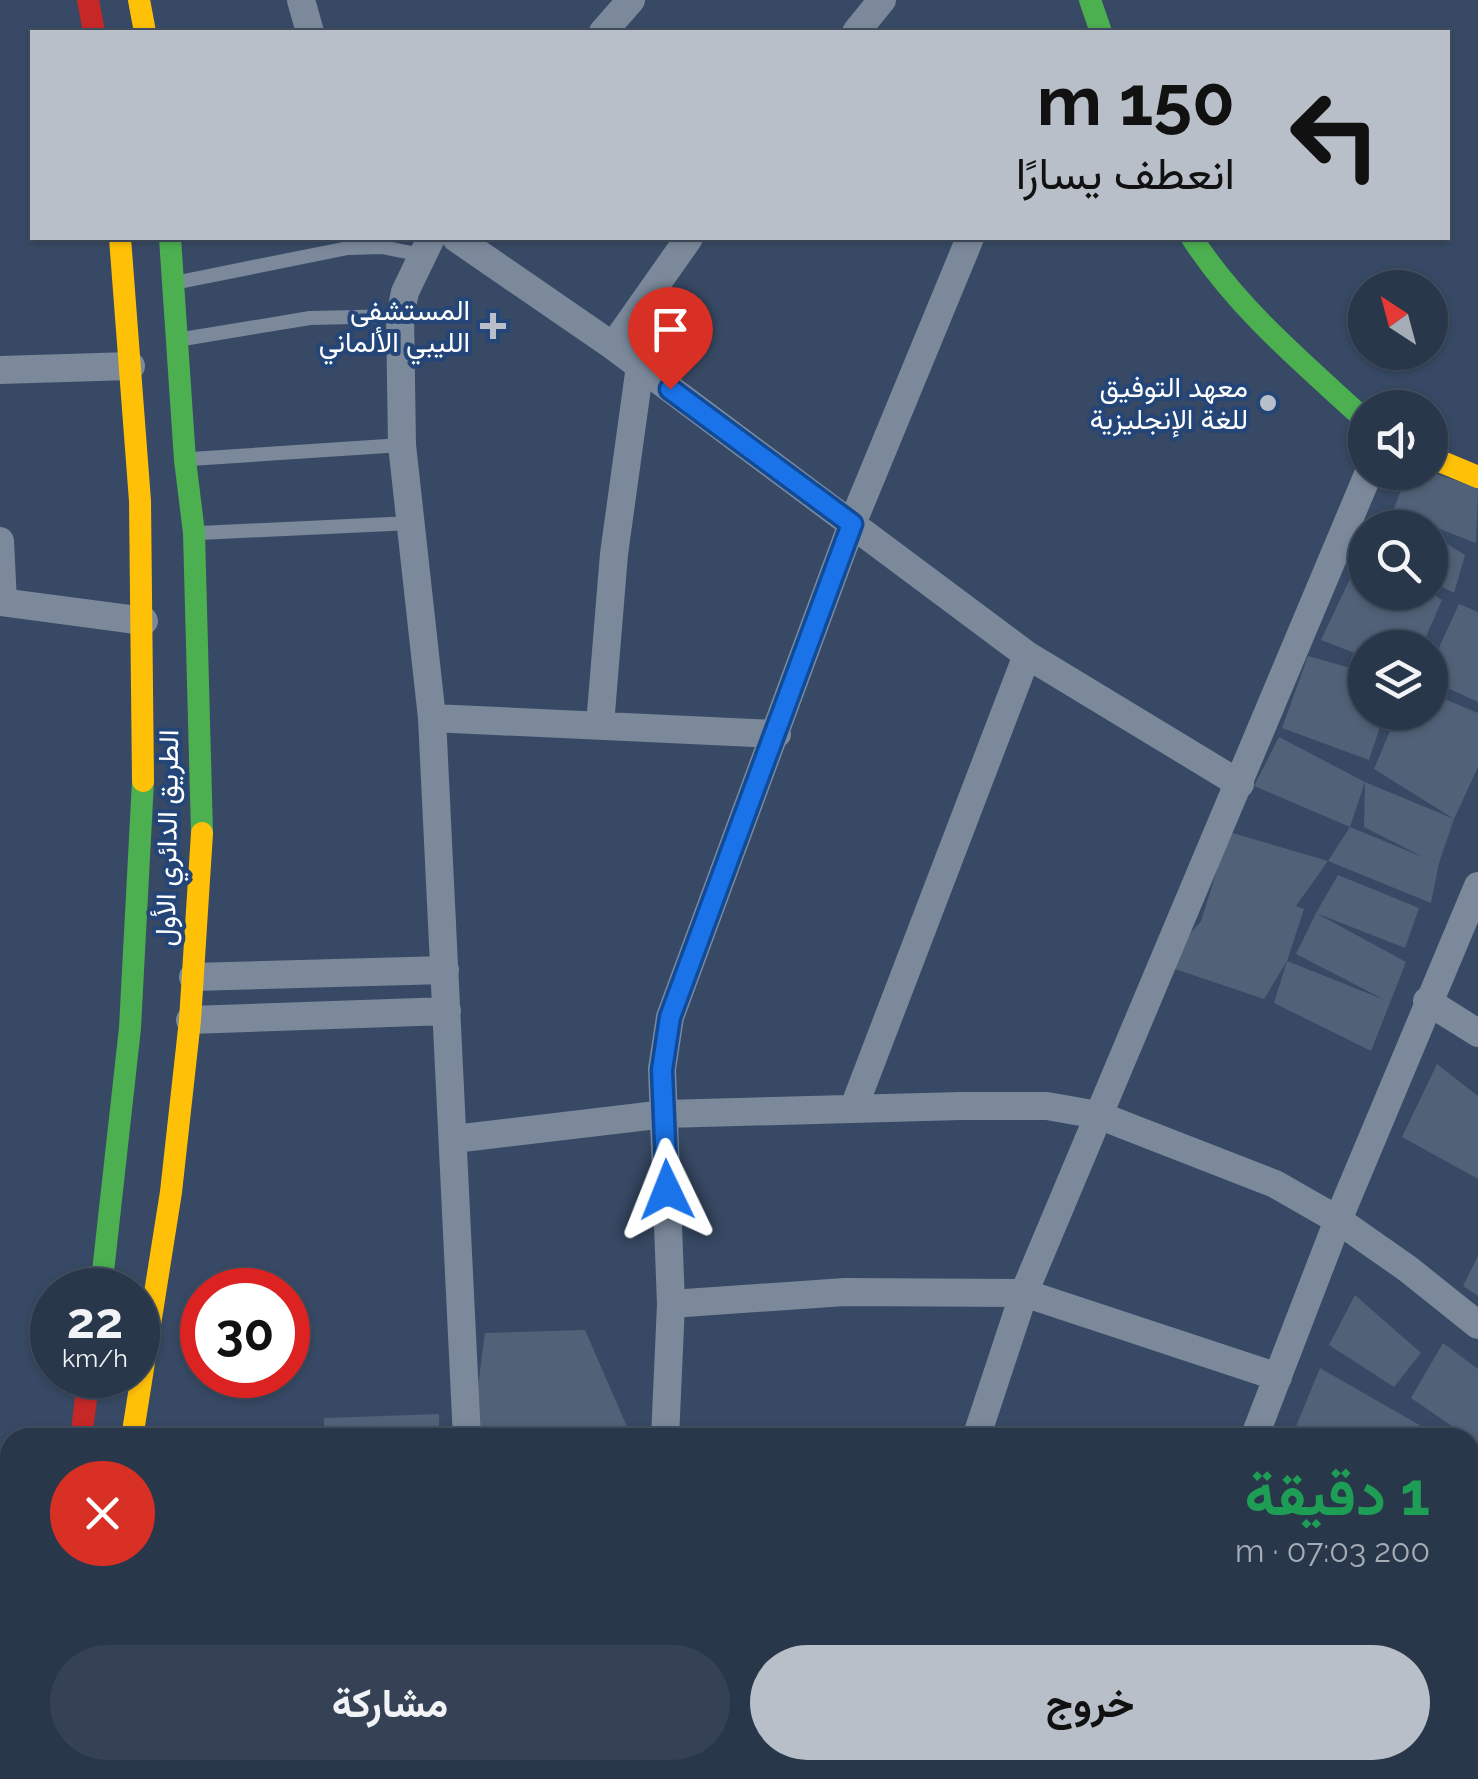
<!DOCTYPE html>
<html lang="ar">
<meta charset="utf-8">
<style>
:root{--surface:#29374b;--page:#354255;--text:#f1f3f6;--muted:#a5acb5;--line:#455163;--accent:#b9bfc9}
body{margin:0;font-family:Raleway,Vazirmatn,sans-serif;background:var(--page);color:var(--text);direction:rtl;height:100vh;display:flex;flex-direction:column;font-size:38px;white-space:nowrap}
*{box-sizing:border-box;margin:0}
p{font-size:32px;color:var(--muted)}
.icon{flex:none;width:55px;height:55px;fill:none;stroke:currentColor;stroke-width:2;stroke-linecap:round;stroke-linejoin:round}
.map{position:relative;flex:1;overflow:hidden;direction:ltr}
.drawer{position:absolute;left:0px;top:1428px;width:1480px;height:352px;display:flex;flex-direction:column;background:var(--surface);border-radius:30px 30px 0 0;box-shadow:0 2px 8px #0004,0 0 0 2px var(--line);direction:rtl}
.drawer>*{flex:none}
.hud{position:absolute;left:30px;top:30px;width:1420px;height:210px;border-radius:0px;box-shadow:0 2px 8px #0004,0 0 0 2px var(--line);direction:rtl;background:#b9bfc9;color:#111;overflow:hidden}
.needle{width:65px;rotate:324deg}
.tools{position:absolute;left:1348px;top:270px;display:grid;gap:20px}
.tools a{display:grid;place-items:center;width:100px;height:100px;border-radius:50%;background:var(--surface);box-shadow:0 2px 8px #0004,0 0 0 2px var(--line);font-size:50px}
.speed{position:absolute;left:30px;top:1268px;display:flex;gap:20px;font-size:50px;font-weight:700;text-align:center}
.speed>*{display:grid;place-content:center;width:130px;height:130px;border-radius:50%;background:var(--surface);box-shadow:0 2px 8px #0004,0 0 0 2px var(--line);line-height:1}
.speed small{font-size:25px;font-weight:400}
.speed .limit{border:15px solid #d22;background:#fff;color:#111}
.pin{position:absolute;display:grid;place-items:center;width:85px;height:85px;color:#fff;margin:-102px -42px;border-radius:50% 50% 50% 0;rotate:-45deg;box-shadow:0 0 10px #0007}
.pin .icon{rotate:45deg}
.me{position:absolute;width:110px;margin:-55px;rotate:358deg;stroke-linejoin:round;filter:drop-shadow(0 0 8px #0008)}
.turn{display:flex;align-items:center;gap:35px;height:210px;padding:0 50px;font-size:45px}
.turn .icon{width:130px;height:130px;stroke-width:2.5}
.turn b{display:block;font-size:70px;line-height:85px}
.round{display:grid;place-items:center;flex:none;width:105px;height:105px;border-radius:52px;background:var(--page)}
.head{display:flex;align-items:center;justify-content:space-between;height:170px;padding:0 50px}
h1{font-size:60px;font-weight:700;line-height:75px;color:#1e9e55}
.primary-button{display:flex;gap:20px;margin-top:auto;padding:20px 50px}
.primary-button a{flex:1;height:115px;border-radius:60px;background:var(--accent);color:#111;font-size:40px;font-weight:700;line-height:115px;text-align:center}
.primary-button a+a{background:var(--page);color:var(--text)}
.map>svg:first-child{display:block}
.building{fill:#516177}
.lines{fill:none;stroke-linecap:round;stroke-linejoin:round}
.lane{stroke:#7b899b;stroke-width:14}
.street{stroke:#7b899b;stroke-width:28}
.fast{stroke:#4caf50;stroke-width:22}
.slow{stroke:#ffc107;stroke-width:22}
.jam{stroke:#c62828;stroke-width:22}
.route-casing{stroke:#114b97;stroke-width:25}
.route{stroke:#1a73e8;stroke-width:18}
.poi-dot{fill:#b9bfc9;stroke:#234578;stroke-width:4}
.labels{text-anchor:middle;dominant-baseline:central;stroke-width:8;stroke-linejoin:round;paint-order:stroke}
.poi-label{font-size:28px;fill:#fff;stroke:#234578;text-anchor:end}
.street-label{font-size:28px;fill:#fff;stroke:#234578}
</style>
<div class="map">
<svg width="1478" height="1779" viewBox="0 0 1478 1779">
<rect width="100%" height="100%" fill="#374964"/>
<path class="building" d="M1408,472H1430L1478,488L1476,543L1393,511Z
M1393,511L1420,528H1380Z
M1430,533L1465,555L1454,593L1430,581Z
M1365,547V592H1430L1442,600L1421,648H1365V657L1321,640Z
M1459,604L1478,612V702L1430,680V667Z
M1308,656L1365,672V712H1385L1369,760L1282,728Z
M1430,693L1478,713V767L1454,819L1374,769L1398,712H1430Z
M1279,737L1365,782L1350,827L1254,786Z
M1365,782L1454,819L1439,863L1431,903L1328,861L1350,827L1425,858L1364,827Z
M1229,832L1328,861L1296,906L1304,909L1287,961L1264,999L1163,965L1201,921Z
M1338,875L1419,908L1405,948L1316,913L1406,962L1371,1051L1274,1003L1287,961L1385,1000L1296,954L1316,913Z
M1437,1064L1478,1096V1179L1402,1137Z
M1478,1256V1296L1463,1286Z
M1355,1295L1421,1353L1394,1387L1329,1345Z
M585,1330L632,1438H471L485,1333Z
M1443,1343L1478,1369V1444L1411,1398Z
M1320,1368L1442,1438H1294L1292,1436Z
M439,1414V1438H323L324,1418Z
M1470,1454L1478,1458V1495L1470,1509Z
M486,1770H625V1779H486Z
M681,1770H870L871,1779H681Z
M1002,1770H1103L1099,1779H1001Z
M1140,1770H1226L1228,1771L1226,1779H1136Z
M1273,1770H1346L1342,1779H1291Z"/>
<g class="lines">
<path class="lane" d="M179,282L348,248L382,247L422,255
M183,339L310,318L400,316
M191,459L402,445
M200,533L411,523"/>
<path class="street" d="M301,0L310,32
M603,32L631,0
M856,32L882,0
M431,238L405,292L400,316L402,445L432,718L467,1438
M456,238L613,346L1027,655L1240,784
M613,346L689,238
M0,370L131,366
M0,541L3,602
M0,602L144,621
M432,718L777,734
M600,725L614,554L640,366
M193,977L445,970
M1427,1001L1478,1033
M190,1020L447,1011
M854,1107L1027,655
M454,1139L665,1114L961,1106H1047L1098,1115L1275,1184L1338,1220L1408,1269L1478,1325
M671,1304L845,1292L1024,1293L1278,1377
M665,1438L671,1304L662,1069L670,1017L852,524L970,238
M976,1438L1024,1293L1369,472
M1254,1438L1338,1220L1478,886
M1470,1598L1478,1582
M462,1779V1770
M661,1779V1770
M911,1779L913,1770
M1121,1779L1124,1770
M1376,1779L1381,1770"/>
<path class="fast" d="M1090,0L1101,32
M170,238L185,460L194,533L202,833
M1192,238C1238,309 1303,363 1365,420
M101,1290L130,1028L143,781
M84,1770V1779"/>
<path class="slow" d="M139,0L145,32
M120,238L140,501L143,781
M1430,457L1478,477
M132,1438L171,1192L190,1020L202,833"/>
<path class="jam" d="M88,0L94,32
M81,1438L89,1375
M20,1779L24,1770"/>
</g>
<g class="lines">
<defs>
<path id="route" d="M667,1190L662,1070L670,1017L852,524L670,389"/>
</defs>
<use href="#route" class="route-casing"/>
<use href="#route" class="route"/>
</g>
<g class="poi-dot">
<path d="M488 311h10v10h10v10h-10v10h-10v-10h-10v-10h10z"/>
<circle cx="1268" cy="403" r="10"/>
</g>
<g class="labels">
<g class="poi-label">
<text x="470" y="310">المستشفى<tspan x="470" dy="32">الليبي الألماني</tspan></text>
<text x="1248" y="387">معهد التوفيق<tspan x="1248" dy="32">للغة الإنجليزية</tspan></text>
</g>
<g class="street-label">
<text transform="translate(167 838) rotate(-89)">الطريق الدائري الأول</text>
</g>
</g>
</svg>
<div class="tools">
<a><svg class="needle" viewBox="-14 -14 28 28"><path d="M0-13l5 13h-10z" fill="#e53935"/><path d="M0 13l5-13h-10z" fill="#a5acb5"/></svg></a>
<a><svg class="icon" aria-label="sound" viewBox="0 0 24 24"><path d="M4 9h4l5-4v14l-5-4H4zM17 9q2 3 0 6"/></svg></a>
<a><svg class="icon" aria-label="search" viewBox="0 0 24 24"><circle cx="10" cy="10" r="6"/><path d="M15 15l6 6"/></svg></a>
<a><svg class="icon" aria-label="layers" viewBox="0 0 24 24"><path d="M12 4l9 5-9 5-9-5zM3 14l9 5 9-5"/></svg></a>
</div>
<div class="speed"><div>22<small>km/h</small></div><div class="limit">30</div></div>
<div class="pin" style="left:670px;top:389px;background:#d93025"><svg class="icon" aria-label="arrive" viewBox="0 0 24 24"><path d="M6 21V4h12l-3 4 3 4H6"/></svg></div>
<svg class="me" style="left:667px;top:1190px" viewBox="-20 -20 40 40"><path d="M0-17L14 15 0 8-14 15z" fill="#1a73e8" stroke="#fff" stroke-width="4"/></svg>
<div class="hud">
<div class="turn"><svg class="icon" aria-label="left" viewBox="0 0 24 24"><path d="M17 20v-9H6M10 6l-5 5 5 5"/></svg><div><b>150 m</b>انعطف يسارًا</div></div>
</div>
<section class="drawer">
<div class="head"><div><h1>1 دقيقة</h1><p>200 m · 07:03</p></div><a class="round" style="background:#d93025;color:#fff"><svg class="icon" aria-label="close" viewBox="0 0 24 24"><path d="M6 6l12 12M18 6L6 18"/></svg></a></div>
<div class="primary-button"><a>خروج</a><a>مشاركة</a></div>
</section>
</div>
